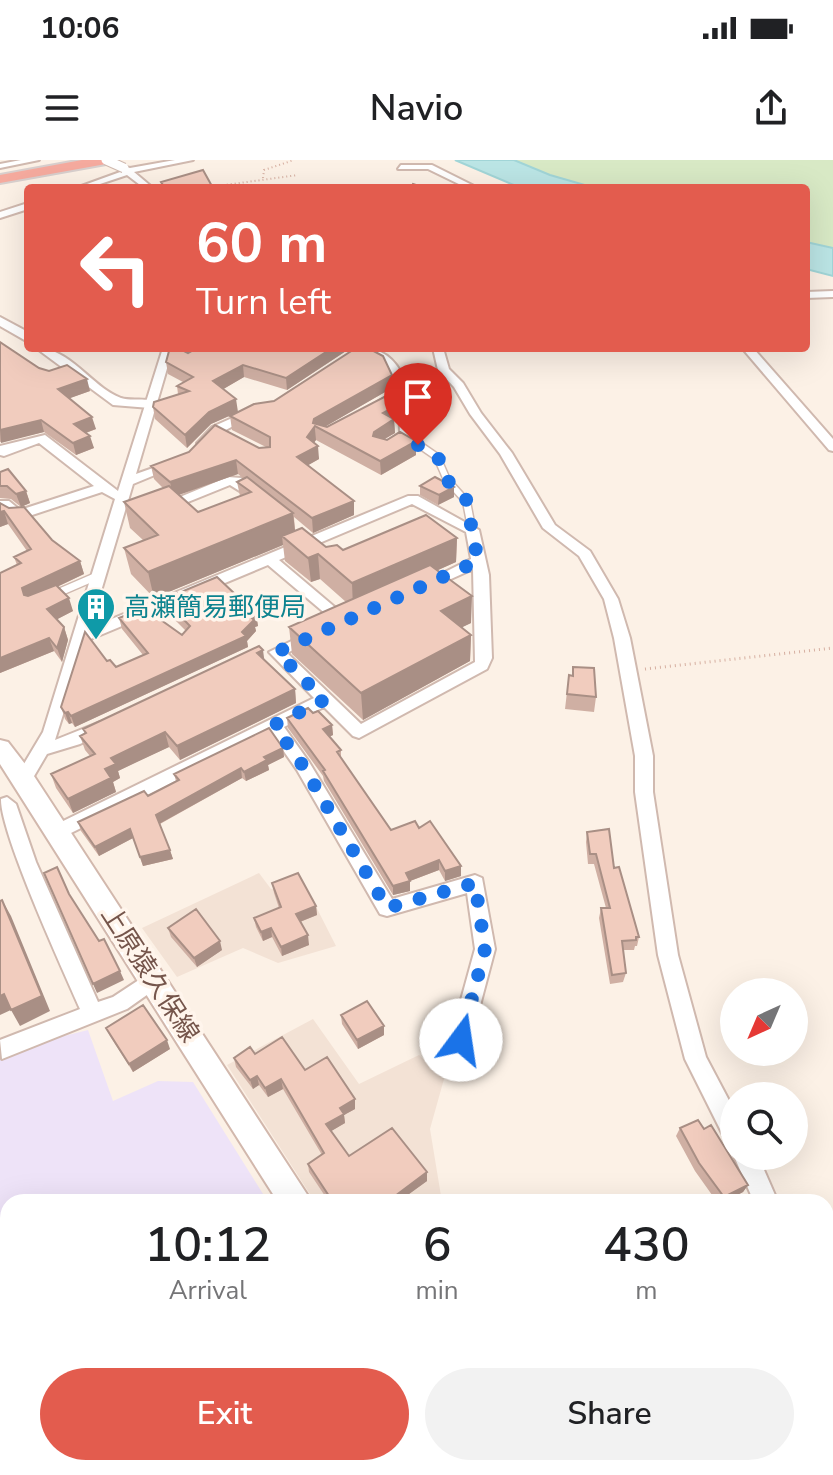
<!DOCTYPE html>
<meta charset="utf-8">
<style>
:root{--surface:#fff;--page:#f2f2f2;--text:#202124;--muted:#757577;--accent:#e35c4e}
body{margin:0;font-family:"Nunito Sans","Noto Sans JP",sans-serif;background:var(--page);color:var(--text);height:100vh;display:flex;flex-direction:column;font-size:30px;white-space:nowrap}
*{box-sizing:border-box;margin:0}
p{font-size:26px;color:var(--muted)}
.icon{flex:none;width:44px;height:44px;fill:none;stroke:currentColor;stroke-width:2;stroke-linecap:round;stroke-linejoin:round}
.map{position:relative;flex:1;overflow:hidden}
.side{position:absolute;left:0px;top:1034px;width:834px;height:282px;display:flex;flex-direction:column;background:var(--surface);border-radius:24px 24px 0 0;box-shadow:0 8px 32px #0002}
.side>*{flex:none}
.hud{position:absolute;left:24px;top:24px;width:786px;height:168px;border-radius:8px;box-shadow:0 8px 32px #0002;background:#e35c4e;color:#fff;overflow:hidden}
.needle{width:52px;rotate:224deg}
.controls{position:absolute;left:720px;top:818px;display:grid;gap:16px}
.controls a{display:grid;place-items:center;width:88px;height:88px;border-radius:50%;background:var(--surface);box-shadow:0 8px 32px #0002;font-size:40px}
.pin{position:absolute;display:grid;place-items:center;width:68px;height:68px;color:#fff;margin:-82px -34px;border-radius:50% 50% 50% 0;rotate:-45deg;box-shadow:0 0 8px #0007}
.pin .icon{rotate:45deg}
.me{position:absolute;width:88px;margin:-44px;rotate:14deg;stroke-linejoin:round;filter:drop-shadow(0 0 6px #0008)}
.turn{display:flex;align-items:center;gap:28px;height:168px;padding:0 40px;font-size:36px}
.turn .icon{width:104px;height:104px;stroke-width:2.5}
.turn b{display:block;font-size:56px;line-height:68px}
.eta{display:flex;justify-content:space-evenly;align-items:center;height:136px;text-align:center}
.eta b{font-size:48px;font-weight:600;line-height:56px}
.button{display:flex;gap:16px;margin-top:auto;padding:16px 40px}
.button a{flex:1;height:92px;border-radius:48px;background:var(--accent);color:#fff;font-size:32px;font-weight:600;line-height:92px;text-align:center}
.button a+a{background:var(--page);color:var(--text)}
.status{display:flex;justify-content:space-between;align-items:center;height:56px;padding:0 40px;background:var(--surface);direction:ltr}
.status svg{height:22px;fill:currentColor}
header{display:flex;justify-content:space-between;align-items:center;height:104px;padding:0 40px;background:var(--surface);font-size:36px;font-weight:600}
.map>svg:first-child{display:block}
.residential{fill:#f3e2d5}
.education{fill:#eee3f8}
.green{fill:#d8e9c5}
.water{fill:#bbe5e5;stroke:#a1d5d7;stroke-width:2}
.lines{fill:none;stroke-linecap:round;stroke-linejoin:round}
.service-far1-casing{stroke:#d0b9af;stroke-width:9}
.service-casing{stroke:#d0b9af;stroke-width:10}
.minor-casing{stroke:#d0b9af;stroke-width:4}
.tertiary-casing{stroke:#d0b9af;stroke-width:4}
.secondary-casing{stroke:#d2b8ad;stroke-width:4}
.motorway-casing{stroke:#d8cfcd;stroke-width:4}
.path-far1{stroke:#d6afa1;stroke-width:2;stroke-dasharray:1 3;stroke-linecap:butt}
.path{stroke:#d6afa1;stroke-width:3;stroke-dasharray:1 4;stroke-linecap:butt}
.service-far1{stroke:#fff;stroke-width:6}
.service{stroke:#fff;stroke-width:7}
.minor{fill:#fff;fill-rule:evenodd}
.tertiary{fill:#fff;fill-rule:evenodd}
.secondary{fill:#fff;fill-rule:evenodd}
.motorway{fill:#f5aa9e;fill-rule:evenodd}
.minor-bridge-casing{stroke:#d0b9af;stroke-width:11;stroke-linecap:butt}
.minor-bridge{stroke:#fff;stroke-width:9}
.wall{fill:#cfafa3;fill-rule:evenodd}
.shaded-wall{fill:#a98f85}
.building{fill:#f1ccbe;stroke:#a98f85;stroke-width:2}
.route{stroke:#1a73e8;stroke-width:14;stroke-dasharray:0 25.2}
.labels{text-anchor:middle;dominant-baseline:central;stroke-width:7;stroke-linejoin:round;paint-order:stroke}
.culture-label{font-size:26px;fill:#0d838f;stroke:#fff5ec;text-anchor:start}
.street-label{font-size:26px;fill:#75554b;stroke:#fff5ec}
</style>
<div class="status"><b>10:06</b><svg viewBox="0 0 49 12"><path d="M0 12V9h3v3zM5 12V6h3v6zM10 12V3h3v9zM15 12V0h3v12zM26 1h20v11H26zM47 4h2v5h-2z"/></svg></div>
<header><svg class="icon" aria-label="menu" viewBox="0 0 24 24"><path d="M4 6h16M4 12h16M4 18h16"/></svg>Navio<svg class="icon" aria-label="share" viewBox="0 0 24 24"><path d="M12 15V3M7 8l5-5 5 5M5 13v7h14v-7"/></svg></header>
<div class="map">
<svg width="833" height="1315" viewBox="0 0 833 1315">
<rect width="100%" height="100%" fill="#fcf1e6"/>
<path class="residential" d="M259,713L271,729L301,717L336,786L278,803L243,788L177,817L142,768Z
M313,859L359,924L419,895L444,919L430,969L442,1042H315L227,905Z
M486,1308H742L745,1315H491Z"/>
<path class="education" d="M88,870L113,941L158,921L193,922L268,1042H8V1308H434L439,1315H0V892Z"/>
<path class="green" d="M514,0H833V88L806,82V28H595L550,15Z"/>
<path class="water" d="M455,0H514L550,15L595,28H521Z
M806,82L833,88V116L806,109Z"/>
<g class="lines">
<defs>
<path id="service-far1" d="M408,277L437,297L447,320L466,341"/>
<path id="service" d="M466,339L472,370
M53,435L97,416"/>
<path id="minor" d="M21,0H39L0,8V4Z
M175,0H193L134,12L153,28H144L127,15L88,28H76L123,11L121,6L130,8Z
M401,5H432L478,28H467L428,9H398Z
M28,43V49L0,58V52Z
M833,131V137L806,138V132Z
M163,188H173L136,314L173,301L179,305L133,324L90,468L408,336H418L479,370L489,415L492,498L487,509L359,578L353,576L324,547L284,567L309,602L392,739L475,715L482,718L495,789L469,887L461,890L453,887L450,880L475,789L467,733L387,756L380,754L297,610L271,573L63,677H51L48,672L51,667L314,538L269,492L308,473H318L321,476L287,493L361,564L475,502L473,409L429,429H419L417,426L471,399L466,372L412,344L279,400L350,460V466H340L268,405L86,481L55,580L100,562L108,568L106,572L80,584L47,594L30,623L24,625L15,619L43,572L115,339L102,332L23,358H13L0,349V341H9L20,350L94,326L39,283L4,296L0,295V286L45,275L118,331Z
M361,188C406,188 413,240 412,275L390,289L380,286L400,273L399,239L375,252H367V248L397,231L385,205Z
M433,188H443L449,209L463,223L481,253L512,293L555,365L590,391L618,439L630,478L653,596V632L678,795L706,897L734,950V984L726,981L685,899L658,795L635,632V596L614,478L604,439L579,396L543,368L500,294L470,254L454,227L438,210Z
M742,188H753L833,279V291L829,290Z
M248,251L258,253L220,273L207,286L197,283L212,267Z
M228,317L241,318L263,335L251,338L230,325L168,350H158L156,347Z
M7,637L16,644L36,702L98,842L113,837L154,810L161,813L164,819L161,825L127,849L2,899L0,880L80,849C63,810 0,673 1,639Z
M734,996H758L778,1042H754Z
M826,1219L833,1221V1262L826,1259Z"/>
<path id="tertiary" d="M0,157L28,172V182L0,166Z
M36,188C71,188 90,226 121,238C133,242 147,236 157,244L150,248L113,245Z"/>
<path id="secondary" d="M0,580L8,582L32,613L312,1042H278L0,604Z
M447,1308H486L489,1315H450Z"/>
<path id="motorway" d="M82,0H113L106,4L0,23V15Z"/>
</defs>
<use href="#service-far1" class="service-far1-casing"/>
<use href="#service" class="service-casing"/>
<use href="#minor" class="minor-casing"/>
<use href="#tertiary" class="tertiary-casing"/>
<use href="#secondary" class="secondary-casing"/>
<use href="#motorway" class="motorway-casing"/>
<path class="path-far1" d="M263,18L264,10L294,0
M203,28L298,15"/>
<path class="path" d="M645,509L833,488"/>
<use href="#service-far1" class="service-far1"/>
<use href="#service" class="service"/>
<use href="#minor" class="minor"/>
<use href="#tertiary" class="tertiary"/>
<use href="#secondary" class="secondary"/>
<use href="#motorway" class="motorway"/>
<defs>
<path id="minor-bridge" d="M106,0L124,8"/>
</defs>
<use href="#minor-bridge" class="minor-bridge-casing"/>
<use href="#minor-bridge" class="minor-bridge"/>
</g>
<path class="wall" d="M0,182L39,208L90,231L70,238L96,269L86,273L94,288L76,295L44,272L0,282Z
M346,191L287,230L244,217L223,229L238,252L211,264L187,288L155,259L153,247L178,234L177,226L183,222L168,214L166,202L188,193Z
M392,228L326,266L397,259L394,260L395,273L385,279L416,295L381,315L316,280L314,282L319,299L308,305L354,341V355L313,373L294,357L295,371L326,387L343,390L457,378L456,402L438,410L471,463L462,467L471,475L470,501L363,560L292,494L289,467L346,442L320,419L311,422L285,401L283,385L154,438L131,414L124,388L143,380L130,368L124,342L163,328L154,319L151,306L266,287L232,270L230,256ZM238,314L244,319L237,322L240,336L198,352L178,335Z
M0,312L26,331L30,343L21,347L11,339L0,338Z
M420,326L454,327V337L438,345L420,335Z
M0,343L80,401L84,414L57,427L73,451L57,459L64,467L68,480L62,502L54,491L0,513V413L17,405L14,397L27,391L8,364L0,367Z
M164,439L256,454L258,466L255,467L256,471L247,481L248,487L75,567L72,563L69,564L65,559L61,547L107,501L116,507L143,495L122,469L119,458L182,475L186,471L166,451Z
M264,501L295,529L296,543L180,600L169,587L136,602L118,611L120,618L113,622L116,632L73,653L56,628L51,614L90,596L85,590L80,576L85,574L83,569Z
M573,507L596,537L594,552L565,549L569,515L572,516Z
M313,553L332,565L333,575L329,577L341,590V598L391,670L419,668L461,716L445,721L439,710L410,721V731L393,735L324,621L323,616L288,568L287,558Z
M283,588L284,597L268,605L269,610L246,621L242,618L160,664L173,699L143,706L133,678L99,696L81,671L78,662L148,636L176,621L174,614Z
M587,672L614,708L639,777L637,786H635L634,790H623L626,813L623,822L610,824L599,758L601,748H606L594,704H588L586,682Z
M272,723L316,746L317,755L300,762L309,785L282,796L272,777L263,781L256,767L254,758L279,748L274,733Z
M168,768L222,790L197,807L171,777Z
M341,855L384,866V875L358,889L342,864Z
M106,868L170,889L133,912L110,876Z
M255,894L305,910L355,949L344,955L345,963L331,971L349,996L427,1021L398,1042H329L309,1012L308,1004L322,995L283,929L268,937L259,925L253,929L236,907L234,898Z
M680,968L704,969L748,1025L743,1032L724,1042H717L695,1011L676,976Z
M524,1308H573L578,1315H528Z"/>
<path class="shaded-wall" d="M332,188H346V191L287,230L286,218Z
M243,205L244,217L215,234L213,221Z
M392,215V228L321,269L315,266L314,259Z
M87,219L90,231L62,241L58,229Z
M236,239L238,252L211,264L187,288L185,275L209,252Z
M396,246L397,259L394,260L395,273L374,285L373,276L383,253Z
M92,257L96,269L77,276L74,264Z
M314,259L316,280L309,290L318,286L319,299L298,311L297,297L307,277Z
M41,260L44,272L1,283L0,270Z
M90,276L94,288L76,295L73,283Z
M416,281V295L381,315L380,301Z
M236,300L238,314L173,337L170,322Z
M454,327V337L438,345L439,335Z
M26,331L30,343L21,347L16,334Z
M354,341V355L313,373L312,358Z
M4,351L8,364L0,367V352Z
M293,353L296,379L282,376L283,385L154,438L148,412Z
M457,378L456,402L353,448L352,423Z
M318,394L320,419L311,422L308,398Z
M80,401L84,414L27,441L22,428Z
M472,436L471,463L440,478L441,451Z
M69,438L73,451L52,462L47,449Z
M256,454L258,466L255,467L256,471L247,481L248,487L75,567L71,556L242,472L251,457Z
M64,467L68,480L62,502L57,488Z
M471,475L470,501L363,560L361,533Z
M49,478L54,491L0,513V498Z
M263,490L265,505L257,493Z
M295,529L296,543L180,600L177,586Z
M68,552L72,563L69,564L65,553Z
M332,565L333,575L324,579L323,569Z
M165,572L169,587L118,611L120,618L113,622L116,632L73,653L68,639L105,609L111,598Z
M283,588L284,597L268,605L269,610L246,621L244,612L264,597Z
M241,608L242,618L159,664L156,655Z
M130,669L133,678L99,696L95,687Z
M170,690L173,699L143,706L140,697Z
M439,700V710L410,721V731L393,735V726L406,713Z
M461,706V716L445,721V711Z
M2,740L11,756L50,851L20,866L11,850Z
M316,746L317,755L297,763L296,754Z
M271,768L272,777L263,781L261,772Z
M308,775L309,785L282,796L281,787Z
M220,781L222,790L197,807L194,798Z
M120,811L124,820L97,833L93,824Z
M4,834L13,849L0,855V836Z
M384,866V875L358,889L357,880Z
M167,880L170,889L133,912L129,904Z
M257,916L259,925L253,929L250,920Z
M281,919L283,929L268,937L265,928Z
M355,939V949L344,955L345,963L328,973L326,964L340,948Z
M427,1012V1021L398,1042H387Z
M748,1025L743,1032L724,1042H721L724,1037Z"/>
<path class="building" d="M203,10L213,28H165L161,22Z
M413,24L425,28H411Z
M0,182L39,208L49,211L67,205L87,219L58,229L92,257L74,264L90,276L73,283L41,260L0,270Z
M178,188L188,193L197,188H332L286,218L243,205L213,221L236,239L209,252L185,275L153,247L154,242L189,231L177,226L193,217L166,202L169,191Z
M356,188H368L383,196L392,215L314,259L313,263L327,267L384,237L396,242V246L383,253L394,259L374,272L373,276L387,280L400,272L416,281L380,301L315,266L307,277L318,286L297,297L354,341L312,358L236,300L170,322L151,306L189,292L215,265L259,288L270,287V277L230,256L254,244L274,241Z
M8,309L26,331L16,334L7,326H0V312Z
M247,317L293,353L148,412L124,388L158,375L124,342L169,326L198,352L251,332L237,322Z
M435,317L454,327L439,335L420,326Z
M0,343L9,348L24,347L52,380L80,401L22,428L24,435L28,436L56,425L69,438L47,449L64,467L57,488L49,478L0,498V413L21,403L14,397L31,389L4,351L0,352Z
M426,355L457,378L352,423L318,394L308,398L282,376L302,368L326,387L337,385L343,390Z
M430,405L472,436L441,451L471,475L361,533L289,467Z
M217,417L256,454L251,457L254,460L242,472L246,476L71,556L68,552L65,553L61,547L85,472L107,501L110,500L116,507L148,493L119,458L144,448L182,475L190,466L164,439Z
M259,486L263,490L257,493L295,529L177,586L165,572L132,588L111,598L116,604L105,609L111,618L68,639L51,614L95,594L80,576L86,573L83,569Z
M573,507L594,508L596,537L567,534L569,515L573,516Z
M308,548L313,553L318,551L332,565L323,569L341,590L337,592L391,670L415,661L419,668L430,661L461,706L445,711L439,700L406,713L410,721L393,726L323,611L325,610L287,558Z
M269,568L283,588L264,597L267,600L244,612L241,608L156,655L170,690L140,697L130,669L95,687L78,662L144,631L148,636L179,620L174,614Z
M609,669L614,708L619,707L639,777H636V780L622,781L626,813L612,815L601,748H610L596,694H590L587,672Z
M57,707L69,734L99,781L104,779L120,811L93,824L44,713Z
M298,713L316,746L296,754L308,775L281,787L271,768L261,772L254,758L281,747L272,723Z
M2,740L42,836L11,850L4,834L0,836V741Z
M196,749L220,781L194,798L168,768Z
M367,841L384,866L357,880L341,855Z
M143,845L167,880L129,904L106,868Z
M282,877L305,910L327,897L355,939L340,948L344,954L326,964L349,996L392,968L427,1012L387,1042H333L308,1004L324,993L281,919L265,928L257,916L250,920L234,898L250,887L255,894Z
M698,960L704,969L711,965L748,1025L724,1037L699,1003L680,968Z
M217,1308H233L239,1315H211Z
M528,1308H573L578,1315H532Z"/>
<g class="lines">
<path class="route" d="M418,285L437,297L442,303L447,320L466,339L478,401L277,492L324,540L274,565L303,606L387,748L475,723L485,789L461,880"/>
</g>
<defs>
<symbol id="building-pin" viewBox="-11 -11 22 30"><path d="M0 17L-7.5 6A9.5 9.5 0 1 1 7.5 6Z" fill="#0f9aa8" stroke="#fff5ec"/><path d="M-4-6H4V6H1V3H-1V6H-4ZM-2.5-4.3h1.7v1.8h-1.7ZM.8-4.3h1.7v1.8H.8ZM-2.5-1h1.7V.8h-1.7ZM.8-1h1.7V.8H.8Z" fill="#fff"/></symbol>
</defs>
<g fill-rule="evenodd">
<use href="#building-pin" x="74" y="425" width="44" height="60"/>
</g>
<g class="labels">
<g class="culture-label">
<text x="124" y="447">高瀬簡易郵便局</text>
</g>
<g class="street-label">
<text transform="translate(150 814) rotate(57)">上原猿久保線</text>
</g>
</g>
</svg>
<div class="controls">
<a><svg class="needle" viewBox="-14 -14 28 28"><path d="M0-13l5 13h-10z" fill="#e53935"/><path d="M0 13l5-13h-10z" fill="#757577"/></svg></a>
<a><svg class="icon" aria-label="search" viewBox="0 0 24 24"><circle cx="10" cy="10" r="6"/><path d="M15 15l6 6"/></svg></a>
</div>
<div class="pin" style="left:418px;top:285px;background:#d93025"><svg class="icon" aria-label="arrive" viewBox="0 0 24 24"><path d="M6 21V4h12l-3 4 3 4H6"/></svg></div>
<svg class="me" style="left:461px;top:880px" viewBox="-20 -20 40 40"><circle r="19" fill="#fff"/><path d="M0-13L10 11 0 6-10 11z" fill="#1a73e8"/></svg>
<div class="hud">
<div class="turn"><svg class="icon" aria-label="left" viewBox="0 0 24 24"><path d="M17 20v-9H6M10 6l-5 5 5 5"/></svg><div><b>60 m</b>Turn left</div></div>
</div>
<section class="side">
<div class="eta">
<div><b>10:12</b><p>Arrival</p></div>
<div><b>6</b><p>min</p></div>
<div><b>430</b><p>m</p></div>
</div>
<div class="button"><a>Exit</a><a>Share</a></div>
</section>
</div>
